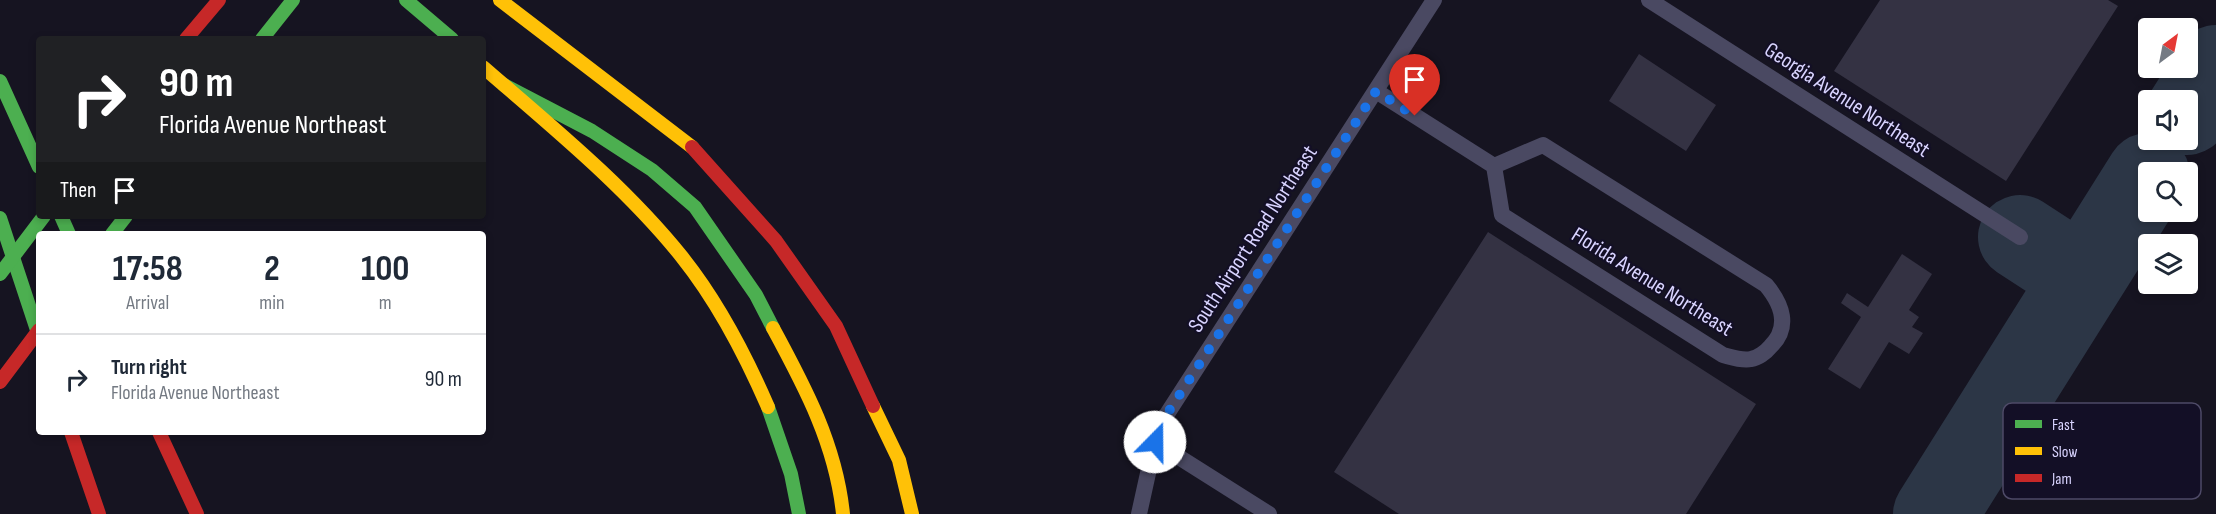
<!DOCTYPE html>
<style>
:root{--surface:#fff;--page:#f2f2f3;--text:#1f2937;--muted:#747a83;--line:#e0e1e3}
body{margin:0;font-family:"Sofia Sans Condensed",sans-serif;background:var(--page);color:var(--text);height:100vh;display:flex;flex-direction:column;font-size:22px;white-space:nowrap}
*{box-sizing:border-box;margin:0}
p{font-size:20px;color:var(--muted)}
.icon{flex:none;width:33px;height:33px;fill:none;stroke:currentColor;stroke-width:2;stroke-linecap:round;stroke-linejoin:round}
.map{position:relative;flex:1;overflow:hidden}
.panel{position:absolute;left:36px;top:231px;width:450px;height:204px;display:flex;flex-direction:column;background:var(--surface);border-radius:6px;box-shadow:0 3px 9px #0003}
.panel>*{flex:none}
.hud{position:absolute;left:36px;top:36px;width:450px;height:183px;border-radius:6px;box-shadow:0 3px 9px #0003;background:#202124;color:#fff;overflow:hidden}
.needle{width:39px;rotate:32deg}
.fabs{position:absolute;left:2138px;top:18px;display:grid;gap:12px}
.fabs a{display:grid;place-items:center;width:60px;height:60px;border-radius:6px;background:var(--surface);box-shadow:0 3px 9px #0003;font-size:30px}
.pin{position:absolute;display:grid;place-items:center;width:51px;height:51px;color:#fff;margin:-62px -26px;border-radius:50% 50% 50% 0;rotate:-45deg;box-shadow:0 0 6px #0007}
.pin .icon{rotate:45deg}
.me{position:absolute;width:66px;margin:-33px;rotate:22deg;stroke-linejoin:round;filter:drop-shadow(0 0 4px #0008)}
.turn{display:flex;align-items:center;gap:21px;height:126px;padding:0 24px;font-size:27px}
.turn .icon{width:78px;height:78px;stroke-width:2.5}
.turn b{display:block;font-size:42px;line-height:51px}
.then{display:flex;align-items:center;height:57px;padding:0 24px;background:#0003;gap:12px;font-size:22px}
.eta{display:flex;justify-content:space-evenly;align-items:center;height:102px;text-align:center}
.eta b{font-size:36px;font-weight:700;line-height:42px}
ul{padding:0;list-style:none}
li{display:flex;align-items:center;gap:18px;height:90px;padding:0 24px;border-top:2px solid var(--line)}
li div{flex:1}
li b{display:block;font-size:22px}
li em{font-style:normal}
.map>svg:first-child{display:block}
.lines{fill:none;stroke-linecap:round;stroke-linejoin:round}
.taxiway{stroke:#2c3646;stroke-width:84}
.building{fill:#343243}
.lane{stroke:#4a4962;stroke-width:16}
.fast{stroke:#4caf50;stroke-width:14}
.slow{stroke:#ffc107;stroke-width:14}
.jam{stroke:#c62828;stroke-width:14}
.fast-bridge{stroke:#4caf50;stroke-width:14}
.jam-bridge{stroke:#c62828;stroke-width:14}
.route{stroke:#1a73e8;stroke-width:10;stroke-dasharray:0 18}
.labels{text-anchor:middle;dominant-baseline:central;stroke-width:4.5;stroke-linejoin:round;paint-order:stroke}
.street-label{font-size:22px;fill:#d9d4ff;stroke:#130f26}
.key{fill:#130f26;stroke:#4e4a67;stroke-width:1.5}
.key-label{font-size:16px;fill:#d9d4ff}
</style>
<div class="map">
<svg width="2216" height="514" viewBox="0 0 2216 514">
<rect width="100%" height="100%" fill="#161421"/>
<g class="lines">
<path class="taxiway" d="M2187,113L2216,67
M2020,237L2083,278
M1935,514L2148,175"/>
</g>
<path class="building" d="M1880,0H2108L2118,6L2006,181L1834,71Z
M1639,54L1716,105L1686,151L1609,101Z
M1488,232L1756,404L1686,514H1399L1334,472Z
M1902,254L1932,274L1909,310L1919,317L1912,327L1923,333L1909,354L1889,342L1860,389L1828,369L1861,317L1841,303L1847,293L1868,307Z"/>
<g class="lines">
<path class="lane" d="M1649,0L2020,237
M1376,91L1494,166L1543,145L1766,285C1782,304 1791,327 1770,347C1766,352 1758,358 1751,359C1742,361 1731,357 1723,355L1502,215L1494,166
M1155,442L1269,514
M1139,514L1158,428L1434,0"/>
<path class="fast" d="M406,0L452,39
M262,39L293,0
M0,81L39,167
M504,85L592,131L652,170L695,207L756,295L773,328
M61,216L69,234
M0,218L39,336
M112,234L126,216
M768,407L791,474L799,514"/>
<path class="slow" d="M500,0L692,147
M483,67C551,126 625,186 682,257C718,302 745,354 768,407
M773,328C805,387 836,445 843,514
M873,406L899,460L912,514"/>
<path class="jam" d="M186,39L219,0
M692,147L776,241L836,326L873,406
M71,432L99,514
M159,432L197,514"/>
<path class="fast-bridge" d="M0,274L44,216"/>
<path class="jam-bridge" d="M0,382L39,330"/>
</g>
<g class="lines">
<path class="route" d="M1155,442L1158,428L1376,91L1415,116"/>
</g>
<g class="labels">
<g class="street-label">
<text transform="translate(1847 100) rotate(33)">Georgia Avenue Northeast</text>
<text transform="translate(1253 239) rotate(-57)">South Airport Road Northeast</text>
<text transform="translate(1652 282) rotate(32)">Florida Avenue Northeast</text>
</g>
</g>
<rect x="2003" y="403" width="198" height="96" rx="9" class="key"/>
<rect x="2015" y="420" width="27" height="8" fill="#4caf50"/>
<rect x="2015" y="447" width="27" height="8" fill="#ffc107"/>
<rect x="2015" y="474" width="27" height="8" fill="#c62828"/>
<g class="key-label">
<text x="2052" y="430">Fast</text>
<text x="2052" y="457">Slow</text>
<text x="2052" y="484">Jam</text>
</g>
</svg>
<div class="fabs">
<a><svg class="needle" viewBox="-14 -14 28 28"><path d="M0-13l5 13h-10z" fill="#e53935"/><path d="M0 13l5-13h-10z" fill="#747a83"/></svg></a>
<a><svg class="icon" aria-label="sound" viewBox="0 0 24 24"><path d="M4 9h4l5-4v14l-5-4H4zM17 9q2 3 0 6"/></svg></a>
<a><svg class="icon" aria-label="search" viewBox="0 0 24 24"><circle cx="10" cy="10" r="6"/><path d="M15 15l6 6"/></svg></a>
<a><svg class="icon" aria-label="layers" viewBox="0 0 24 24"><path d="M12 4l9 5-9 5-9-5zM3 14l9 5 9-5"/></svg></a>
</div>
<div class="pin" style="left:1415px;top:116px;background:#d93025"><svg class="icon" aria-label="arrive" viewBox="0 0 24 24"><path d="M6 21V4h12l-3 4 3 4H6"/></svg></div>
<svg class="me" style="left:1155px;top:442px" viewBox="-20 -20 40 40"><circle r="19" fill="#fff"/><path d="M0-13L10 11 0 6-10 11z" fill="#1a73e8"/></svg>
<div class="hud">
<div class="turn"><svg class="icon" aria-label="right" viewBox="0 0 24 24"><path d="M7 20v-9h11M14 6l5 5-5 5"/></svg><div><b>90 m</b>Florida Avenue Northeast</div></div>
<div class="then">Then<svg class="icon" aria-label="arrive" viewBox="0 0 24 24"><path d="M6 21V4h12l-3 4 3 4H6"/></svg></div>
</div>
<section class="panel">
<div class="eta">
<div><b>17:58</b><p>Arrival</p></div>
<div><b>2</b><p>min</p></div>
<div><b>100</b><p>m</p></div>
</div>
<ul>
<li><svg class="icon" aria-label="right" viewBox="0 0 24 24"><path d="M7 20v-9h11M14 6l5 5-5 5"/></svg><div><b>Turn right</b><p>Florida Avenue Northeast</p></div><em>90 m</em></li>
</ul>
</section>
</div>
